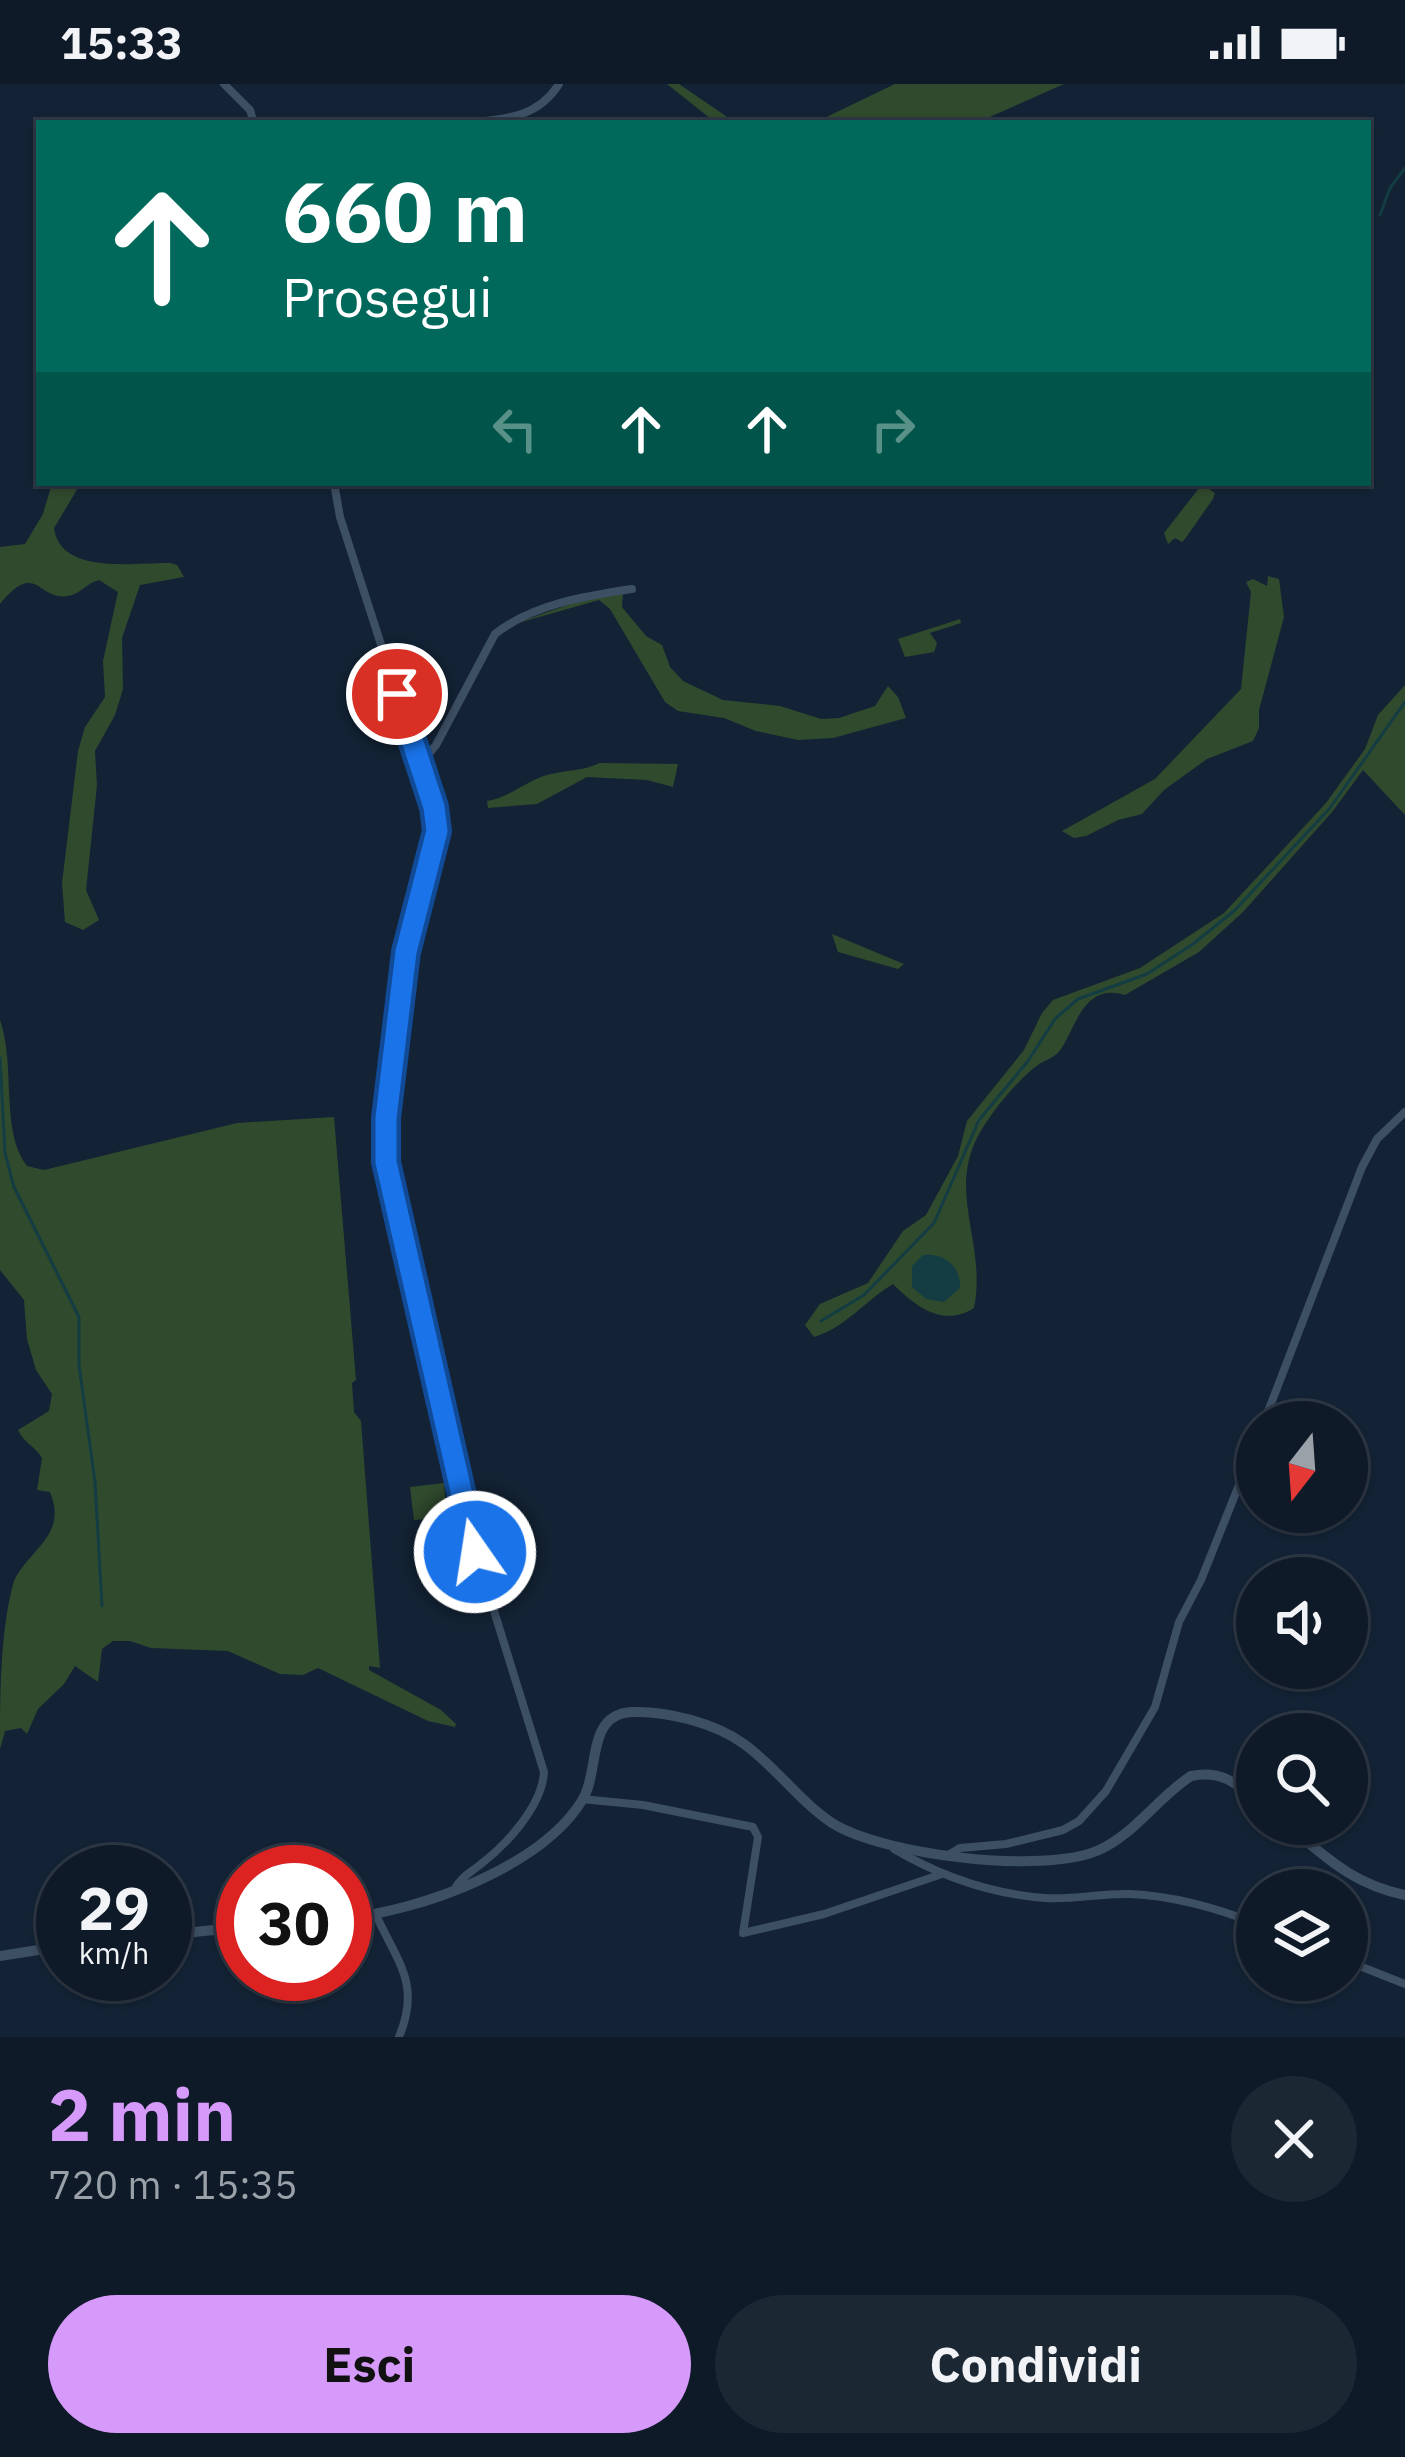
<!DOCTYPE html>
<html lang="it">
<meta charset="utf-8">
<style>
:root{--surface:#0e1a28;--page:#1c2734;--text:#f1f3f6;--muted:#9ba1a8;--line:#2e3845;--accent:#d69bfa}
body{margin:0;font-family:"IBM Plex Sans",sans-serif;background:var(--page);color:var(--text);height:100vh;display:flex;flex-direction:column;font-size:45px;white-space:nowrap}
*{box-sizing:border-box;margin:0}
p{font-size:39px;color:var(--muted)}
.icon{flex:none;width:66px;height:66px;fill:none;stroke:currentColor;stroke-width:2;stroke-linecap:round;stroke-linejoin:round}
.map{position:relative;height:1953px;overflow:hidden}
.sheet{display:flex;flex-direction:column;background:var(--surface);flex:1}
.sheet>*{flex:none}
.top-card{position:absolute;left:36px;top:36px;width:1335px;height:366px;border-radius:0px;box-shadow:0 3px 9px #0004,0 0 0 3px var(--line);background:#00695c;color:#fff;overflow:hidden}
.needle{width:78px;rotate:197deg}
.fabs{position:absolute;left:1236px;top:1317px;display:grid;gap:24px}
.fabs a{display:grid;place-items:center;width:132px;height:132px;border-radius:50%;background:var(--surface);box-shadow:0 3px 9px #0004,0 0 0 3px var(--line);font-size:60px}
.speed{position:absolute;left:36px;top:1761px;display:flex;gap:24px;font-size:60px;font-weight:700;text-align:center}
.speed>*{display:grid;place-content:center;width:156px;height:156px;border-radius:50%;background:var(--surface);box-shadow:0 3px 9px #0004,0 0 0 3px var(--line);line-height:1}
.speed small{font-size:30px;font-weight:400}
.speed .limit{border:18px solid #d22;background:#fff;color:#111}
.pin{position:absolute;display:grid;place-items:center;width:102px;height:102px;color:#fff;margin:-51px;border:6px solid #fff;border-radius:50%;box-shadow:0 3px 12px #0007}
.me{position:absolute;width:132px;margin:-66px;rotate:347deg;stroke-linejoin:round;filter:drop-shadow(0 0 9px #0008)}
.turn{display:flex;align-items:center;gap:42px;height:252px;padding:0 48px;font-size:54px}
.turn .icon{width:156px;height:156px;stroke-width:2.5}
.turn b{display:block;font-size:84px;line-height:102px}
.lanes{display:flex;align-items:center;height:114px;padding:0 48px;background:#0003;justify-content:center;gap:60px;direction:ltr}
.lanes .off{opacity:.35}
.round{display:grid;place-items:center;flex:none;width:126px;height:126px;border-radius:63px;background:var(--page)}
.summary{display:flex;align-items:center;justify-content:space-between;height:204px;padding:0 48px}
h1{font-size:72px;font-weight:700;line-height:90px;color:var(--accent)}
.button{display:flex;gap:24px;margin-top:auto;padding:24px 48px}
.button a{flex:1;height:138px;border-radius:72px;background:var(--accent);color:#111;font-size:48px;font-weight:700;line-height:138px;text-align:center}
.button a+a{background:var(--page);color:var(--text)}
.status{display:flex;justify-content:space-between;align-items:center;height:84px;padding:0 60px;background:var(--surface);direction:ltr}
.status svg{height:33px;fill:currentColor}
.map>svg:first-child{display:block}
.green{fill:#304a2e}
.water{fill:#133d43}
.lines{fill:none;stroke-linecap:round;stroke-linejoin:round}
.stream{stroke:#133d43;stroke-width:3}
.street{stroke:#3d4f63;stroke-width:8}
.secondary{stroke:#3d4f63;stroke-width:10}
.route-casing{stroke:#114b97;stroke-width:30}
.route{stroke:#1a73e8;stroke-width:21}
</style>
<div class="status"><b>15:33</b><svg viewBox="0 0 49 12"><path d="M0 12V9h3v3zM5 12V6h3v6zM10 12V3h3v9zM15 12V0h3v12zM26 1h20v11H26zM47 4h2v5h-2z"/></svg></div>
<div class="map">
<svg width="1405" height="1953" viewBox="0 0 1405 1953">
<rect width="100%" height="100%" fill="#132335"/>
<path class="green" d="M667,0H679L736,39H716Z
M895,0H1064L976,39H954L935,33L908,39H814Z
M52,399H81L54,444C60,492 137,478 170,479L177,481L184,493L140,501L122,554L123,605L115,631L95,667L97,701L86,806L99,836L83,846L65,838L62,799L78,667L85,643L105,613L103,577L118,508L99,496C87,499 82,508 72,511C38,521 38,473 0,520V463L25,460L43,430Z
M1203,399H1208L1206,403L1215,409L1213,415L1185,455L1182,458L1175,454L1168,460L1164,449Z
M1268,492L1279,495L1284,533L1259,626V644L1253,657L1207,675L1164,706L1142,730L1118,736L1086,752L1074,754L1062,747L1155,695L1241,605L1251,508L1246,498L1253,495L1267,502Z
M623,508L622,523L646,552L662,561L670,583L683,597L723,616L780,622L821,635L839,634L875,622L888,602L898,613L906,634L833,654L798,656L756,647L724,634L678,627L665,618L610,525L599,516L511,541L590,513Z
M960,535L961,539L930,549L937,559L934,568L905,573L898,555Z
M1405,601V731L1363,686L1332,728L1243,828L1199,868L1125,911C1084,898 1076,943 1061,965C1055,974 1046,975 1038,981C1021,993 1000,1018 988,1036C940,1102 988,1154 974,1224C943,1244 915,1222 893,1200C866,1216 845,1244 814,1253L805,1241L820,1220L868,1199L903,1147L926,1131L958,1072L967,1037L1024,966L1042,929L1053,916L1140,884L1224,829L1326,719L1365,665L1378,631Z
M600,679L678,680L673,703L647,696L587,693L537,720L488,724L487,717C511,713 528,695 551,690C568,686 583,687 600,679Z
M832,850L904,880L898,885L838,868Z
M0,936C16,983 0,1048 27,1082L44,1086L237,1039L334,1033L356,1296L352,1299L354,1328L361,1337L380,1584L369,1582V1586L441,1626L456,1640L455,1643L428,1637L318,1584L303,1591L280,1590L228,1567L151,1564L130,1557H113L102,1565L98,1598L75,1582L64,1600L38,1625L27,1650L21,1644L5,1647L0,1665C0,1611 0,1546 14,1497C30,1464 68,1451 50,1408L37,1406L42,1374C35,1362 24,1359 18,1346L49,1327L52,1310L36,1286L27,1255L24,1216L0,1186Z
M444,1399L447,1434L414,1436L410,1403Z"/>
<path class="water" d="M923,1171C944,1169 961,1182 960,1204L944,1218L926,1215L912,1203V1182Z"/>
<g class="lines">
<path class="stream" d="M1380,131L1390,104L1405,84
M0,974L5,1069L14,1103L79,1233V1281L95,1398L102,1522
M821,1237L864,1211L934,1139L979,1036L1028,977L1055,935L1078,915L1147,890L1193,860L1235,826L1330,724L1405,618"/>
<path class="street" d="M224,0L250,26L254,39
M465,39C503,35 537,35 559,0
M334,399L340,433L428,707L437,747L406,868L386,1033V1078L441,1310L468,1443L544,1688C542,1722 507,1760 481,1780C470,1789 461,1793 454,1806
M420,681L436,661L495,550C533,520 586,512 632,505
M1264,1338L1362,1083L1377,1055L1405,1028
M582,1715L643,1721L753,1743L758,1753L743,1849L824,1830L942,1790
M894,1765C940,1792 992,1810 1045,1814C1073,1816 1102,1809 1130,1810C1174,1812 1217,1824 1257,1840
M950,1770L960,1764L1006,1760L1063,1746L1079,1737L1106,1707L1155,1623L1179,1538L1201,1496L1257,1356
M376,1831C398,1879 421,1900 399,1953
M1347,1877L1405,1900"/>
<path class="secondary" d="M1286,1740C1326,1773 1352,1800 1405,1811
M345,1834C420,1827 542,1783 583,1715C600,1686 586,1630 632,1628C668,1627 715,1639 744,1660C776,1683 799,1717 832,1739C883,1771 1043,1791 1099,1766C1135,1750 1158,1713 1191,1692C1220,1686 1235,1698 1257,1716
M165,1851L243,1843
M0,1872L63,1862"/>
</g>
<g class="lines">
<defs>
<path id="route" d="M397,610L434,723L437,747L406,868L386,1034V1078L475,1468"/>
</defs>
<use href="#route" class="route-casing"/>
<use href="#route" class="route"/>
</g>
</svg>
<div class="fabs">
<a><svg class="needle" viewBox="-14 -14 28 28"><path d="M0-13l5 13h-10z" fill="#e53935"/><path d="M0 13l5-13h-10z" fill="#9ba1a8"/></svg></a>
<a><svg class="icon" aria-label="sound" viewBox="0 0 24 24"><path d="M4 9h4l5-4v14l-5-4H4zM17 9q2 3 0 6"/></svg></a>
<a><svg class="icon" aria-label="search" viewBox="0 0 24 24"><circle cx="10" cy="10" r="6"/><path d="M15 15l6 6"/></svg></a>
<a><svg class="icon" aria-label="layers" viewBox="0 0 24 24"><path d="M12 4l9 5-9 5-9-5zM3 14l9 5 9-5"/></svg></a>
</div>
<div class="speed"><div>29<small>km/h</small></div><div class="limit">30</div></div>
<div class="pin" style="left:397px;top:610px;background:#d93025"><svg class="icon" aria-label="arrive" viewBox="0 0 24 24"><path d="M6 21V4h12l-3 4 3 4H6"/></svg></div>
<svg class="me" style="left:475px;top:1468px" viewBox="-20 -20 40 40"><circle r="17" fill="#1a73e8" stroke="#fff" stroke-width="3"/><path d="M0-11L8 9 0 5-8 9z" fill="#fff"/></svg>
<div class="top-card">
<div class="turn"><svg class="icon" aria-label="ahead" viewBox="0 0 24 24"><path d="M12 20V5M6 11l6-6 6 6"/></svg><div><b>660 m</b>Prosegui</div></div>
<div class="lanes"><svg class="icon off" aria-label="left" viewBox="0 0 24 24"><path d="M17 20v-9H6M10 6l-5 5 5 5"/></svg><svg class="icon" aria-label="ahead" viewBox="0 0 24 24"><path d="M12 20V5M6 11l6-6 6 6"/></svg><svg class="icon" aria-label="ahead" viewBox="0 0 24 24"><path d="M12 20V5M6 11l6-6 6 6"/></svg><svg class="icon off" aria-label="right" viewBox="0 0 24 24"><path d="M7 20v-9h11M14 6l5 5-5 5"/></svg></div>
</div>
</div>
<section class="sheet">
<div class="summary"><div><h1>2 min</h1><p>720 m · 15:35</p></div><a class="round"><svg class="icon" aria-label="close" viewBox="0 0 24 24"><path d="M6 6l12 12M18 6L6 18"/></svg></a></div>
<div class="button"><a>Esci</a><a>Condividi</a></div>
</section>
